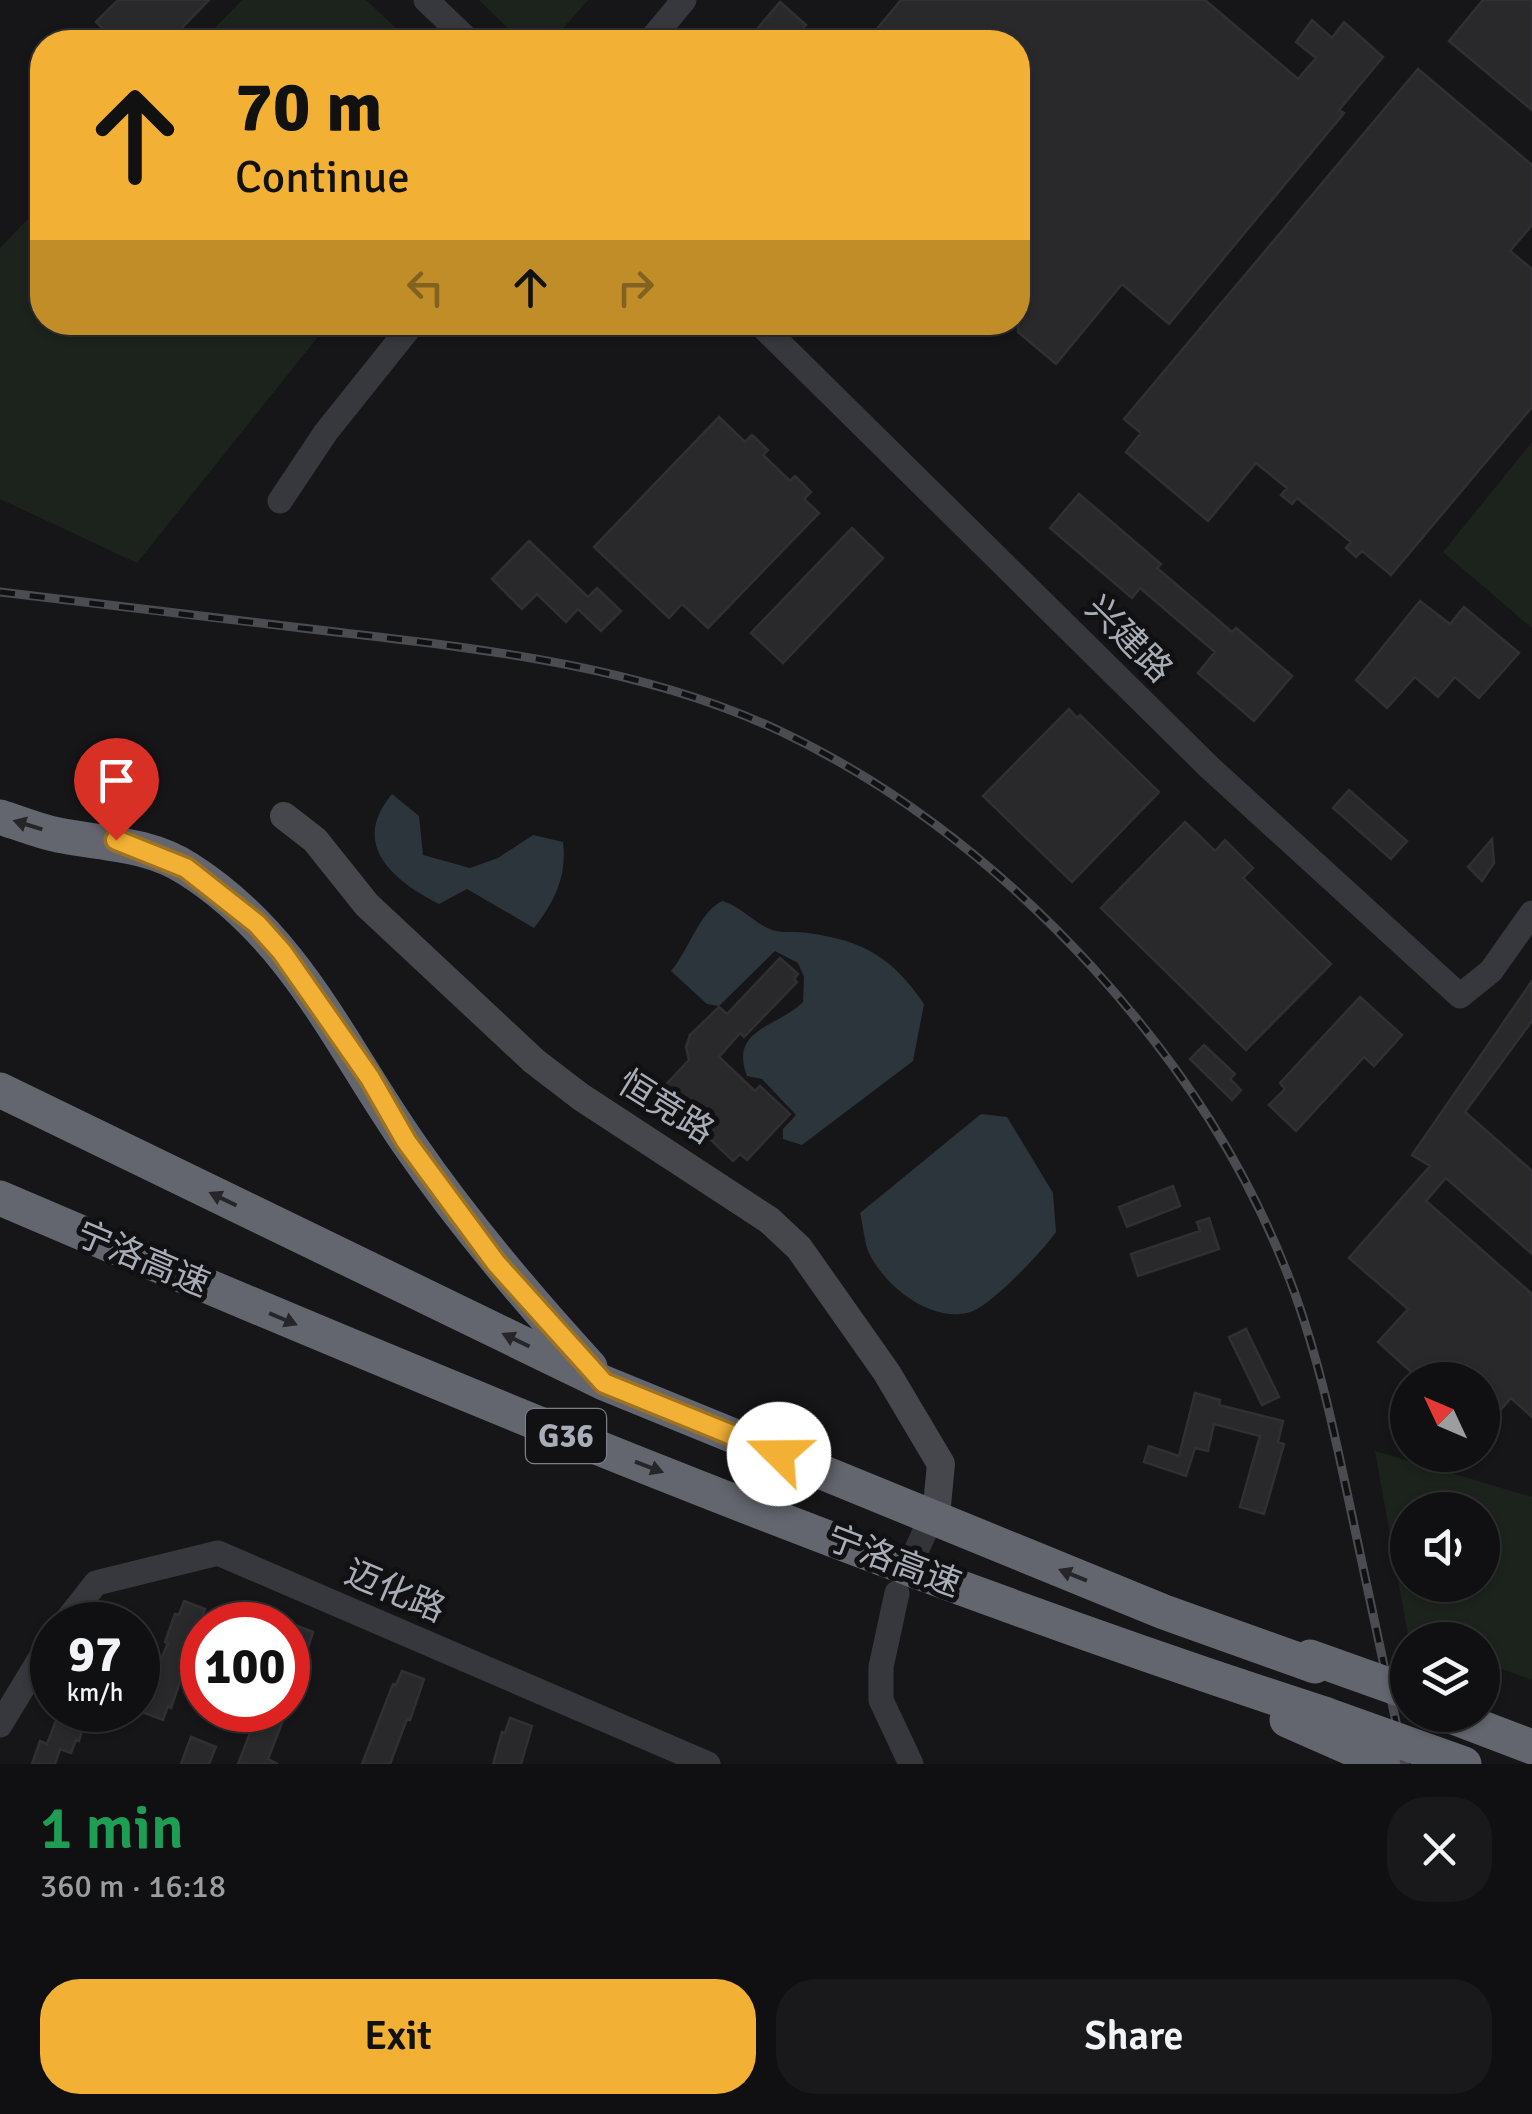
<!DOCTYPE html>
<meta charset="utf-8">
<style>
:root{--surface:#101012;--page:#19191b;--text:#f1f3f6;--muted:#9c9d9f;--line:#303032;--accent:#f2b134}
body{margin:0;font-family:Signika,"Noto Sans SC",sans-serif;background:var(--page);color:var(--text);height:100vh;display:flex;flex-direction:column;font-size:38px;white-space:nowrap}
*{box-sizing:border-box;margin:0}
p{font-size:32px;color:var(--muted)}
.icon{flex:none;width:55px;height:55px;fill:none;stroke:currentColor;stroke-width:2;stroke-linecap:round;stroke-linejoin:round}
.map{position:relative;height:1764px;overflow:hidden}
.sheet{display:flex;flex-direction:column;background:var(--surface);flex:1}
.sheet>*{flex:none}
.guide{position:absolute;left:30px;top:30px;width:1000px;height:305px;border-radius:40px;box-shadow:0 2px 8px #0004,0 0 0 2px var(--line);background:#f2b134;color:#111;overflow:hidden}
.needle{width:65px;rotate:314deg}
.controls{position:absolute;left:1390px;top:1362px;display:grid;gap:20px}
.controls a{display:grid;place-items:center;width:110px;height:110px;border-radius:50%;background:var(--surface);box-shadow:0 2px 8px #0004,0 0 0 2px var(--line);font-size:50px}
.speed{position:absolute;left:30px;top:1602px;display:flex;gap:20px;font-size:50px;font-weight:700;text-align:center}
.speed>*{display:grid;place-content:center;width:130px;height:130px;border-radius:50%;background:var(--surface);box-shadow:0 2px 8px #0004,0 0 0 2px var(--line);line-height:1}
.speed small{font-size:25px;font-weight:400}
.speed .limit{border:15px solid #d22;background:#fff;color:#111}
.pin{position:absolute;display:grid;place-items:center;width:85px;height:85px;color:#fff;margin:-102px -42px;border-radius:50% 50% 50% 0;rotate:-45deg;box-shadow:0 0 10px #0007}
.pin .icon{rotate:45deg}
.me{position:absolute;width:110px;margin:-55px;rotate:292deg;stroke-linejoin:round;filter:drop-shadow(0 0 8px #0008)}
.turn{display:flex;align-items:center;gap:35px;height:210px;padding:0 40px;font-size:45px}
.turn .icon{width:130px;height:130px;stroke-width:2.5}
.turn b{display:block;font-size:70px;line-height:85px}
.lanes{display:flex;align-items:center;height:95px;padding:0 40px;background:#0003;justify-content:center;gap:50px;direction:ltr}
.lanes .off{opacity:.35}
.round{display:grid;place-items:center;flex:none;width:105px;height:105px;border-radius:40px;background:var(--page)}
.summary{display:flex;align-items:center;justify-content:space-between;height:170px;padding:0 40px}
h1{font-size:60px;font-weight:600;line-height:75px;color:#1e9e55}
.action{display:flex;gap:20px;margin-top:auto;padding:20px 40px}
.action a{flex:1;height:115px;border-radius:40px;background:var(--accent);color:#111;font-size:40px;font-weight:600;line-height:115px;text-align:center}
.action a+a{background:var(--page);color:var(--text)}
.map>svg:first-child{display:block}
.green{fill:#1c231d;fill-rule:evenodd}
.water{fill:#2c353c}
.building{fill:#29292c;stroke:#303034;stroke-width:2.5}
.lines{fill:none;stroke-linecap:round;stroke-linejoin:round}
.tertiary-tunnel{stroke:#333438;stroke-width:25;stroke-dasharray:25 12;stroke-linecap:butt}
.tertiary{stroke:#37383d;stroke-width:25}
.secondary{stroke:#45474d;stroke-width:28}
.motorway{stroke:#63666e;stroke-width:35}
.rail-casing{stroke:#4a4c52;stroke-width:9}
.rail{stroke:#111113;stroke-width:5;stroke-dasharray:15;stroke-linecap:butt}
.motorway-bridge{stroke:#63666e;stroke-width:35}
.oneway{fill:#26262a}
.route-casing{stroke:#9d7322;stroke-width:25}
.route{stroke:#f2b134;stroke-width:18}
.labels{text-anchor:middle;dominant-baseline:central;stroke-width:10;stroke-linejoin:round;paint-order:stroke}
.shield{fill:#111113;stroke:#7b7e86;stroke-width:2.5}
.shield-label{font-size:32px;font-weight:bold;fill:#a8adb8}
.street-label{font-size:35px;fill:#a8adb8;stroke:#111113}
</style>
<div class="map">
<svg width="1532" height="1764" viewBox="0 0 1532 1764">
<rect width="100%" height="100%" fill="#161618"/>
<path class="green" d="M242,0H366L411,42H201Z
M479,0H588L551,42H522Z
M42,204V322L329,323L137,563L0,499V248Z
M1532,442V628L1443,552Z
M1375,1451L1532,1497V1680L1483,1662L1482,1640H1423L1408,1635ZM1482,1510V1585H1408V1510Z"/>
<path class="water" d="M392,794L419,816L423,855L470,868L498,858L533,835L563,842C567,876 555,901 534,928L467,889L439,904C394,881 349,845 392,794Z
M722,901C742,906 757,927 776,931C786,933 798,931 808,933C864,941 892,957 924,1004L913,1061L802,1145L783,1139V1129L796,1115L762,1079L747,1076C729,1028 777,1028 803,1002L804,977L798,963L775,951L719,1006L707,1004L671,971C688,952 699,912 722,901Z
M981,1114L1007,1117L1053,1193L1056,1232C1043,1251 993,1303 973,1311C933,1326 883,1285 868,1251C864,1239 863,1225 860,1213Z"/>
<path class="building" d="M118,0H209L168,42H117L96,22Z
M901,0H1205L1298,79L1316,58L1296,42L1312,20L1332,38L1344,22L1383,57L1339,110L1344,113L1169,324L1122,284L1056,364L1018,332V42H866Z
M1483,0H1532V110L1449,41Z
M780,2L806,25L792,42H746Z
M1418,69L1532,165V225L1510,251L1532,269V407L1391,575L1362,551L1356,557L1346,548L1351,542L1297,498L1292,504L1281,495L1287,488L1256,463L1208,521L1126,452L1141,433L1124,419Z
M719,417L745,442L752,435L768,450L763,455L790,481L795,476L811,492L804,499L819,513L708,628L682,604L669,618L594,547Z
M1079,494L1161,564L1157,568L1232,632L1236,628L1292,676L1254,721L1198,673L1215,652L1140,588L1132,598L1050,528Z
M852,528L883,558L783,663L751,633Z
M529,541L588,597L597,588L621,611L601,631L578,609L566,622L537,594L522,609L492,579Z
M1420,601L1450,624L1464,607L1519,653L1479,698L1455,677L1438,697L1415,677L1387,708L1356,680Z
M1069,709L1077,718L1080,715L1159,792L1072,882L983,796Z
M1349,790L1407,841L1391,859L1333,808Z
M1185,822L1215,851L1225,840L1253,868L1243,878L1331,964L1246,1050L1101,908Z
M1492,839L1494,863L1482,881L1468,867Z
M780,958L798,974L794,979L797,982L744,1037L740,1033L719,1057L755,1091L760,1086L790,1114L747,1160L740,1154L733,1161L660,1091L689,1060L686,1047L690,1035L719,1007L727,1014Z
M1532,981V1021L1465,1112L1532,1171V1254L1446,1178L1426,1201L1532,1294V1417L1511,1398L1482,1431V1380H1420L1378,1342L1408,1309L1349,1258L1430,1166L1412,1155Z
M1360,997L1402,1035L1374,1066L1364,1057L1296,1131L1269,1105L1285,1089L1280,1083Z
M1204,1045L1235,1074L1230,1079L1241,1090L1232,1100L1190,1059Z
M1173,1186L1180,1206L1127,1227L1119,1207Z
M1209,1218L1219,1249L1138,1276L1131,1254L1200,1231L1197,1222Z
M1246,1329L1279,1397L1262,1405L1229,1337Z
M1195,1393L1220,1400L1219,1405L1283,1421L1278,1442L1284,1444L1264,1514L1240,1507L1260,1436L1214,1424L1208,1451L1195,1448L1186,1476L1144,1462L1149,1446L1179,1456Z
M184,1601L205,1609L171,1708L168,1706L163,1720L142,1712L147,1699L144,1698L168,1643L165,1642L175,1614L179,1615Z
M292,1624L313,1632L299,1676L288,1671V1636Z
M402,1671L424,1679L410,1720L407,1719L390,1764H362L393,1684L396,1685Z
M60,1710H88L79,1741L76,1740L71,1753L60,1749L55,1764H32L40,1741L47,1744Z
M259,1710H287L268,1759L278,1764H238Z
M510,1718L532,1726L521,1764H493L502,1732L505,1733Z
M191,1737L216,1747L209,1764H181Z"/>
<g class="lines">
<path class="tertiary-tunnel" d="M901,1584L937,1505"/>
<path class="tertiary" d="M426,0L470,42
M649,42L684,0
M758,322L1209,767L1460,996L1491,971L1532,913
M280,501L326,432L414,322
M897,1593L881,1667V1700L911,1764
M63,1625L96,1583L218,1553L708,1764
M0,1725L52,1639"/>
<path class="secondary" d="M284,816L315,840L367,905L534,1061L581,1097L769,1220L799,1248L887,1373L941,1464L937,1505"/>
<path class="motorway" d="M0,817C19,823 38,831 58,835C102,844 148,843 188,869C295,937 340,1045 409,1144C464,1224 525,1296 590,1367
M0,1090L604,1383L1164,1612L1315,1666
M0,1198C436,1384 873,1568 1324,1714
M1448,1715L1532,1747
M1287,1720L1387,1764"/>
<defs>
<path id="rail" d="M0,592C106,605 212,618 319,630C474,648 638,664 782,732C900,788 1005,872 1093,968C1181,1065 1249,1168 1294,1291C1320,1363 1335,1436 1351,1511C1369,1595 1387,1680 1405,1764"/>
</defs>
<use href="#rail" class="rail-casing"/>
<use href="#rail" class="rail"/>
<path class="motorway-bridge" d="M1310,1657L1408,1692
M1324,1714L1464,1764"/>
</g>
<defs><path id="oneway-solid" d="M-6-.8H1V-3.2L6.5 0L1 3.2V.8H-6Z" transform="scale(2.5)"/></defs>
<g class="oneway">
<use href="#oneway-solid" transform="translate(28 825) rotate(-163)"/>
<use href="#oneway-solid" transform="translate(223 1199) rotate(-154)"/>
<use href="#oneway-solid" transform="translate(283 1319) rotate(23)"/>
<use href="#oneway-solid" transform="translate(516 1340) rotate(-154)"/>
<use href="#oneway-solid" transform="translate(649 1467) rotate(21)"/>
<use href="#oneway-solid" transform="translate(1073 1575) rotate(-158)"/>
</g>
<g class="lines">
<defs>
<path id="route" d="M116,840L186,868L257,924L282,952L370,1078L406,1141L496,1263L604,1383L779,1454"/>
</defs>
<use href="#route" class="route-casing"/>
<use href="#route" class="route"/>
</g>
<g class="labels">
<rect class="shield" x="526" y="1409" width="80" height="54" rx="8"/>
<g class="shield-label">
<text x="566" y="1436">G36</text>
</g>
<g class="street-label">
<text transform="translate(1129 639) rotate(45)">兴建路</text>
<text transform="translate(666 1107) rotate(32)">恒竞路</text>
<text transform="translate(143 1259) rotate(23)">宁洛高速</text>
<text transform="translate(894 1561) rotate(21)">宁洛高速</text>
<text transform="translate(395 1591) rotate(23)">迈化路</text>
</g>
</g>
</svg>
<div class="controls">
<a><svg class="needle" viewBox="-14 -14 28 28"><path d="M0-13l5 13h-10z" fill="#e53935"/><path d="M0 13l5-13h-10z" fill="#9c9d9f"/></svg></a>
<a><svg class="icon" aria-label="sound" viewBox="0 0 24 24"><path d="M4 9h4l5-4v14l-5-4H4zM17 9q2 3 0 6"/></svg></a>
<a><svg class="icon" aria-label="layers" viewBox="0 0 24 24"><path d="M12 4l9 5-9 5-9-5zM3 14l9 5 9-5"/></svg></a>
</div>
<div class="speed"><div>97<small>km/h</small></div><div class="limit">100</div></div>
<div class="pin" style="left:116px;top:840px;background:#d93025"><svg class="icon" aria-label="arrive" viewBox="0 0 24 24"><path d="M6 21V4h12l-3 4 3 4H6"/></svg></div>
<svg class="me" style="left:779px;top:1454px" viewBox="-20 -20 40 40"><circle r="19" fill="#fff"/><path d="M0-13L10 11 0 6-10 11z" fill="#f2b134"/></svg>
<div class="guide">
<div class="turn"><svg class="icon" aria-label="ahead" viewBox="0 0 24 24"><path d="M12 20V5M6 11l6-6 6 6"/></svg><div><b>70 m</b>Continue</div></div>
<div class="lanes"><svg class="icon off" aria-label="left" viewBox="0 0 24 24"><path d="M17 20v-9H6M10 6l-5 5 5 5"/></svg><svg class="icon" aria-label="ahead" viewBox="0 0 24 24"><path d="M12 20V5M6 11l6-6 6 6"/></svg><svg class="icon off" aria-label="right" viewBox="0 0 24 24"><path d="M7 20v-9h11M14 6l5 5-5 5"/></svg></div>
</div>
</div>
<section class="sheet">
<div class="summary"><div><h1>1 min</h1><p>360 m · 16:18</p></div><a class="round"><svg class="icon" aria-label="close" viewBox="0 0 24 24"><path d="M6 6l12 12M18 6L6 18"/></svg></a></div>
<div class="action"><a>Exit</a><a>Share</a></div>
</section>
